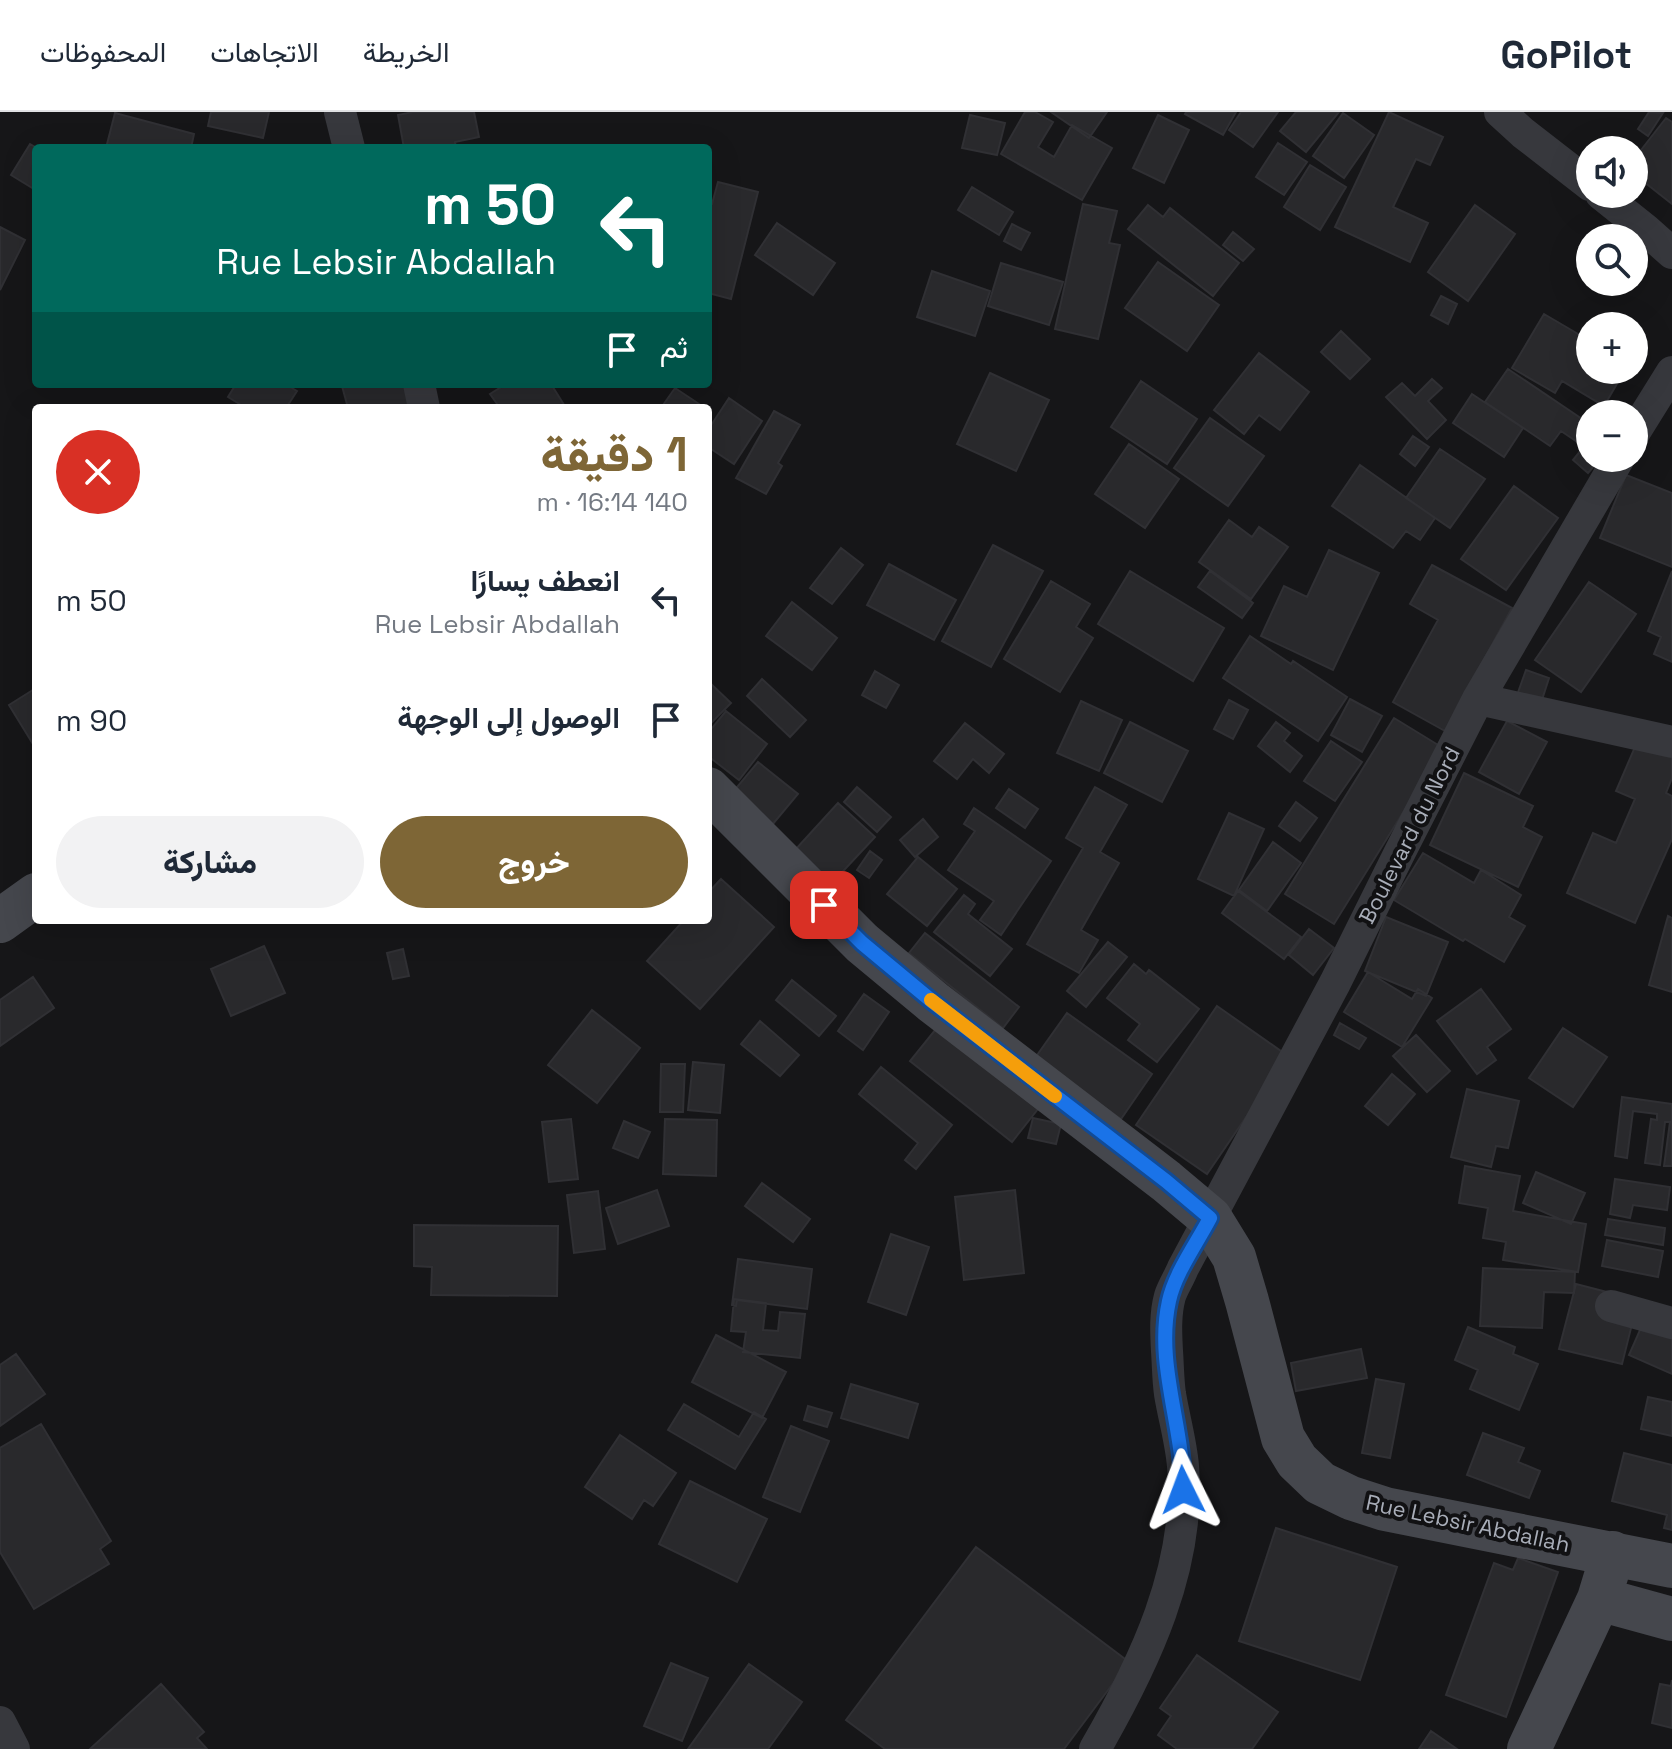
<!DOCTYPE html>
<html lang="ar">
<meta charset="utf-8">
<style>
:root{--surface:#fff;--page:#f2f2f3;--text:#1f2937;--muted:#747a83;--line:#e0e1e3;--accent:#7e6636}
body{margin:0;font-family:"Space Grotesk",Vazirmatn,sans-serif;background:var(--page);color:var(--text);direction:rtl;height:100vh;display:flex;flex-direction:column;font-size:30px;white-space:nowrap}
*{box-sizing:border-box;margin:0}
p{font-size:26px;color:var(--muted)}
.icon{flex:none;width:44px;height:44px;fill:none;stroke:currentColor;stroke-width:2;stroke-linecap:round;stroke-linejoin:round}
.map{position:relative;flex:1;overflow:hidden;direction:ltr}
.panel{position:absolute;left:32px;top:292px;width:680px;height:520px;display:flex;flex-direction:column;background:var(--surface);border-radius:8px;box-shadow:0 8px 32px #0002;direction:rtl}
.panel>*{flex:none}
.top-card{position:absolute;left:32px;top:32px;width:680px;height:244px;border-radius:8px;box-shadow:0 8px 32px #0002;direction:rtl;background:#00695c;color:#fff;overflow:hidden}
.tools{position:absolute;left:1576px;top:24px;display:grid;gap:16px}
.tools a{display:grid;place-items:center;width:72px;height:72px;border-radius:50%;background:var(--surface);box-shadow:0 8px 32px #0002;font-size:40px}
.pin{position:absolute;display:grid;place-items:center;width:68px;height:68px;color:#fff;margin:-34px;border-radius:16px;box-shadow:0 4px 12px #0006}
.me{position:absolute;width:88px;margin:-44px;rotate:357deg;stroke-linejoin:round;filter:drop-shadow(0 0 6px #0008)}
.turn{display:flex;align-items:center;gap:28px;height:168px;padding:0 24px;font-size:36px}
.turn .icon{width:104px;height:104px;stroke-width:2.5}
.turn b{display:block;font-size:56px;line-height:68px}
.then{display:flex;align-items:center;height:76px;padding:0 24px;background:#0003;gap:16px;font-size:30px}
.round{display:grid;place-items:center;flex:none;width:84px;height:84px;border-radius:42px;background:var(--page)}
.headline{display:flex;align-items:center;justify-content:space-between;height:136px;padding:0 24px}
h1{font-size:48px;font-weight:800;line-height:60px;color:var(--accent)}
.action{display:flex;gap:16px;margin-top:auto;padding:16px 24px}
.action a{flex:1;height:92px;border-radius:48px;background:var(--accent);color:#fff;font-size:32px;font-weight:800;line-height:92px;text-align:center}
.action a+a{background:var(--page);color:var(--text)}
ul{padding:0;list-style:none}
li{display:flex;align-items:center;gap:24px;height:120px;padding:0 24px}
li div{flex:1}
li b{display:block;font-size:30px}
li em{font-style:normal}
header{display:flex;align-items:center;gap:48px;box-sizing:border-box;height:112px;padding:0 40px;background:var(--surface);border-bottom:2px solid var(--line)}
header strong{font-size:38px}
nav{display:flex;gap:44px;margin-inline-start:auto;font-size:28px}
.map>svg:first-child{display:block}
.building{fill:#29292c;stroke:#303034;stroke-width:2}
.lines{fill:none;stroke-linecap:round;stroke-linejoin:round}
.street{stroke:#37383d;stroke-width:32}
.secondary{stroke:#45474d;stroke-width:44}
.route-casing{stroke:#114b97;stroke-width:20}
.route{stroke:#1a73e8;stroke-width:14}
.slow{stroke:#f59e0b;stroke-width:14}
.labels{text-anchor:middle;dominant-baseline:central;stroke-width:8;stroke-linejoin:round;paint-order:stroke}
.street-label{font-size:22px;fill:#a8adb8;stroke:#111113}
</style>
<header>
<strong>GoPilot</strong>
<nav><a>الخريطة</a><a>الاتجاهات</a><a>المحفوظات</a></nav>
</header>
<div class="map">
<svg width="1672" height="1637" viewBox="0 0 1672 1637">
<rect width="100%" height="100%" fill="#161618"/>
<path class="building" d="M211,0H269L263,26L208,14Z
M413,0H474L479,25L455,30L456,36H404L398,3Z
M1025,0H1035L1053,10L1038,35L1054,45L1072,13L1112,36L1082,88L1001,42Z
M1051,0H1107L1089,26Z
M1186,0H1236L1223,23L1185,2Z
M1241,0H1278L1253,35L1229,18Z
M1296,0H1339L1306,40L1280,19Z
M1389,0L1443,25L1430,53L1416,47L1393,95L1428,111L1410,150L1335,115Z
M1649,0L1663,1L1648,24L1638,17Z
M115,1L194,22L191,36H106Z
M1343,1L1374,23L1344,66L1313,44Z
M970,3L1005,11L997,43L962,36Z
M1158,3L1189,18L1164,71L1133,56Z
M1666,6L1672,10V92L1634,62V47Z
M1278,31L1307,50L1284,83L1256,65Z
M30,32L37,36L34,77L11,63Z
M1310,53L1346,75L1320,118L1284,95Z
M718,70L758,80L731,187L708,181V91L712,92Z
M972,75L1013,100L999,123L958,98Z
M1083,92L1117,99L1109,131L1120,133L1098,227L1055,217Z
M1148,93L1163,105L1170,96L1239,151L1213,184L1128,117Z
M1475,93L1515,122L1468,189L1428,160Z
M777,111L835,151L813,183L755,143Z
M1012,112L1030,121L1021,138L1004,129Z
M0,115L25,128L0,178Z
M1233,120L1254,137L1243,149L1223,133Z
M1158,150L1219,193L1187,239L1125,196Z
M1001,151L1063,170L1049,213L988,194Z
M932,159L990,179L975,224L917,205Z
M1441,184L1457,192L1448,212L1431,203Z
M1544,202L1590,229V258H1625L1604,294L1562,269L1555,281L1512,256Z
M1341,219L1370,247L1350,267L1321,240Z
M1259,241L1309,280L1280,318L1259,303L1244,322L1214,298Z
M1508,257L1588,311L1576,329L1561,319L1550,334L1485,290Z
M990,261L1049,288L1016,359L957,332Z
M1432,267L1442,276L1428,289L1446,308L1427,327L1386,285L1402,271L1415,284Z
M1141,269L1197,307L1167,352L1111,315Z
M236,272H285L297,279L286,296H246L228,285Z
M347,272H411L418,296H348L342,274Z
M506,272H551L566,296H500L490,282Z
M675,276L705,296H661Z
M1472,282L1523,316L1504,345L1453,311Z
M729,286L762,309L734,352L708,335V318Z
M774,299L800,313L778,351L782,354L766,382L736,366Z
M1210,306L1264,344L1228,394L1174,356Z
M1413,324L1429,335L1415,354L1400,342Z
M1590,327V346H1601L1588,361L1573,348Z
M1129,332L1179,367L1145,416L1095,382Z
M1440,337L1485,367L1450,416L1406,386Z
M1360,353L1435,406L1420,428L1406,419L1393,436L1332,394Z
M1626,363L1672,381V455L1600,426Z
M1514,374L1558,406L1506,478L1461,447Z
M1229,408L1252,425L1259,415L1288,435L1251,487L1199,450Z
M993,433L1043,459L991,555L942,529Z
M841,436L863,453L832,492L810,476Z
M1329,438L1379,461L1333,558L1261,524L1284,474L1307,485Z
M889,452L956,488L934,528L867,493Z
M1432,453L1512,496L1445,619L1393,590L1438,508L1410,492Z
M1130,459L1224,516L1193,569L1098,512Z
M1210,459L1253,491L1242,506L1198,475Z
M1672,459V550L1654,542L1661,525L1648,519Z
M1051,469L1090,492L1076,515L1093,526L1060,580L1004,547Z
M1589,470L1636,502L1581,580L1535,548Z
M792,490L837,526L812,558L766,524Z
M1250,524L1291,552L1293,549L1347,585L1318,629L1223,566Z
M1526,558L1549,566L1540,594L1516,586Z
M875,559L899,573L886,596L862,583Z
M762,567L806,608L790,625L747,584Z
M708,569L731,591L708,614Z
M36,576V637L9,593Z
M1350,587L1382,604L1362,640L1331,623Z
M1229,588L1248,598L1233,627L1214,617Z
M1081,589L1122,608L1099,659L1057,641Z
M726,599L767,632L739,668L708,644V621Z
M1394,606L1443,636L1334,812L1285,782Z
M1507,609L1547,630L1519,682L1479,660Z
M1130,610L1188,639L1162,690L1104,661Z
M1276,610L1290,621L1284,629L1302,644L1290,660L1258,634Z
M965,611L1004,642L989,661L973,647L957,667L934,649Z
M1638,628L1672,643V666L1666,681L1672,684V727L1635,811L1567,781L1593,721L1616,731L1635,687L1616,679Z
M1331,629L1362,650L1335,689L1304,669Z
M758,650L798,682L772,713L732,681Z
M1464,661L1533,694L1523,715L1542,725L1518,775L1430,733Z
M857,675L891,705L877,720L844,690Z
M1095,675L1127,693L1100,740L1119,751L1081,818L1098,828L1079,861L1027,832L1083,736L1066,726Z
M1009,677L1038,697L1025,716L996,696Z
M1296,690L1317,706L1300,729L1279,714Z
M838,691L875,725L831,772L795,738Z
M974,696L1051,749L1001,823L980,808L994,789L948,758L975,719L964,712Z
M1229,701L1264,717L1234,784L1198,767Z
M923,707L938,725L915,745L900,728Z
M1273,730L1301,751L1267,799L1239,778Z
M870,739L882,748L869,766L857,758Z
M1423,741L1474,771L1481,758L1521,783L1509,805L1525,814L1504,850L1465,827L1463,829L1394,788Z
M918,745L957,777L927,814L887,782Z
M721,767L774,815L700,897L647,849L684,808H708V781Z
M1238,779L1301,825L1284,847L1222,801Z
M964,783L975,792L968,802L1012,837L990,864L934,820Z
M1668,804L1672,806V880L1649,873Z
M1386,805L1448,830L1426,884L1365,859Z
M1309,817L1334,836L1313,863L1289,843Z
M925,821L1019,895L1003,916L909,841Z
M1108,830L1127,845L1086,895L1067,879Z
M264,834L285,881L231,904L211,857Z
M403,837L409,864L393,867L387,841Z
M1134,852L1146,862L1149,858L1199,897L1157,950L1128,928L1140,912L1107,886Z
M1368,860L1412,887L1418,877L1432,886L1402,935L1344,900Z
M33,865L54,896L0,934V888Z
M792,868L836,904L819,924L776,888Z
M1481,877L1511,917L1487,935L1496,948L1477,962L1437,909Z
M864,882L889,900L863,938L838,919Z
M1217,894L1288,944L1207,1062L1136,1013Z
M592,898L640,936L597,991L548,953Z
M1067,901L1152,962L1121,1007L1035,946Z
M760,909L799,943L780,964L741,932Z
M1340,911L1366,926L1359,937L1334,923Z
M1563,916L1607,945L1573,995L1529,966Z
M936,917L1038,997L1012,1030L910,949Z
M1416,923L1450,959L1427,980L1393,944Z
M693,950L724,953L720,1001L688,998Z
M661,952H685L683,1000H660Z
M881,955L952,1013L916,1057L905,1048L918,1031L859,982Z
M1392,962L1415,982L1388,1013L1365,994Z
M1467,977L1519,989L1508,1036L1496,1034L1491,1055L1451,1045Z
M1622,985L1672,992V1054H1664L1670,1010H1665L1660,1053L1645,1051L1651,1007L1657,1008V1002L1633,999L1627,1046L1615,1044Z
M1033,1006L1061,1012L1056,1032L1028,1026Z
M571,1007L578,1067L549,1070L542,1010Z
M665,1007L717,1008L716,1064L663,1062Z
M624,1009L650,1020L638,1046L613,1036Z
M1465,1054L1520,1064L1513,1099L1586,1112L1578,1160L1503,1148L1506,1130L1483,1126L1488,1096L1459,1091Z
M1536,1060L1585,1081L1571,1112L1523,1091Z
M1615,1067L1670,1075L1667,1098L1633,1093L1630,1106L1610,1102Z
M762,1071L810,1107L793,1130L745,1094Z
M657,1078L669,1114L618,1132L606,1096Z
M1015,1078L1024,1161L964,1168L955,1085Z
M598,1079L605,1137L574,1141L567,1083Z
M1608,1107L1665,1116L1663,1133L1605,1123Z
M414,1113L558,1114L557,1184L431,1183L432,1155L414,1154Z
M891,1122L929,1135L906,1203L868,1190Z
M1607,1128L1663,1139L1658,1165L1602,1154Z
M738,1147L812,1157L807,1197L737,1188L736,1194L732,1193Z
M1483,1156L1575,1160L1574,1181L1544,1180L1542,1216L1480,1214Z
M1576,1172L1638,1188L1622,1252L1559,1237Z
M734,1187L766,1191L763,1218L778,1219L780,1200L805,1202L800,1246L743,1240L746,1220L731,1219Z
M1651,1193L1672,1202V1262L1629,1243Z
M1468,1215L1515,1235L1513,1242L1538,1252L1519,1298L1470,1277L1478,1258L1455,1248Z
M716,1223L786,1260L762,1306L692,1270Z
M1361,1237L1367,1266L1296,1279L1291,1251Z
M16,1242L45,1282L0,1314V1253Z
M1376,1267L1404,1272L1390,1346L1362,1341Z
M851,1272L918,1292L908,1326L841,1306Z
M1648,1285L1672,1290V1324L1641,1317Z
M684,1292L739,1325L754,1300L766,1307L735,1357L668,1318Z
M808,1294L832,1301L827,1315L804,1308Z
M41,1312L111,1429L100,1437L109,1452L34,1497L0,1440V1336Z
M791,1314L829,1329L800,1400L763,1385Z
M1483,1321L1524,1336L1518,1350L1540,1359L1529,1386L1467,1363Z
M620,1323L676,1361L653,1394L644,1388L632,1407L585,1375Z
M1624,1341L1672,1353V1418L1664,1416L1667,1403L1612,1389Z
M690,1369L767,1407L737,1470L659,1432Z
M1276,1416L1397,1455L1360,1568L1239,1529Z
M976,1435L1129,1550L1064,1637H885L846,1608Z
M1518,1446L1558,1460L1506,1605L1446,1583L1494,1451L1513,1458Z
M1197,1543L1278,1600L1252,1637H1177L1158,1623L1171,1604L1160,1596Z
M671,1551L708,1566L682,1629L644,1614Z
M749,1552L802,1590L768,1637H688Z
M1672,1568V1616L1652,1611L1660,1572L1671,1574Z
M161,1572L204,1620L197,1626L207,1637H90Z
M1431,1619L1457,1637H1419Z"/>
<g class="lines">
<path class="street" d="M340,0L349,36
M1500,0L1523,21L1590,73
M1601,82L1646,118L1672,141
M419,272L424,296
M1634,321L1672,260
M1478,587L1672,630
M1611,1194L1672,1211
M0,1610L14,1637
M1095,1637C1144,1552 1191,1455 1183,1354C1181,1330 1174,1306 1170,1282C1168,1268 1168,1253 1167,1239C1166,1221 1165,1202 1170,1184C1173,1175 1179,1166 1183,1156L1335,871L1400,740L1478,587L1619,346"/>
<path class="secondary" d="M708,677L862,831L933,890L1166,1069L1210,1106L1234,1145L1247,1189L1283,1326L1297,1349L1320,1371L1351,1386L1385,1397L1672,1454
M0,809L36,783
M1599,1487L1672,1507
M1529,1637L1599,1487L1613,1441"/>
</g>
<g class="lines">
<defs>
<path id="route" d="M824,793L862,831L933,890L1166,1069L1210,1106C1197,1131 1175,1161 1169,1189C1155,1252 1184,1315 1183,1378"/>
</defs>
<use href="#route" class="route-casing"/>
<use href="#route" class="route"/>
<path class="slow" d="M931,888L1055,984"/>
</g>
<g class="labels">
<g class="street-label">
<text transform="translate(1409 723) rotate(-63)">Boulevard du Nord</text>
<text transform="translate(1468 1411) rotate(12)">Rue Lebsir Abdallah</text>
</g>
</g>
</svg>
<div class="tools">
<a><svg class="icon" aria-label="sound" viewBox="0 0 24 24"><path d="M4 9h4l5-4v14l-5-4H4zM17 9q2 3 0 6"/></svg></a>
<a><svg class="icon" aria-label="search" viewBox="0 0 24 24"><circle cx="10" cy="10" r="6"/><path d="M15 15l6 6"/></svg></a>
<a>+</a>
<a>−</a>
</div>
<div class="pin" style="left:824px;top:793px;background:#d93025"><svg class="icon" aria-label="arrive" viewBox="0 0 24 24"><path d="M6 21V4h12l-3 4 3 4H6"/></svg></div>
<svg class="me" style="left:1183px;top:1378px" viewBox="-20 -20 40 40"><path d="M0-17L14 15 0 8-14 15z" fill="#1a73e8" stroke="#fff" stroke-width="4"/></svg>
<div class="top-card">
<div class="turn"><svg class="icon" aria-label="left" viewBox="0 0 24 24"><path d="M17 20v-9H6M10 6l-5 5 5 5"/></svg><div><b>50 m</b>Rue Lebsir Abdallah</div></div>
<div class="then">ثم<svg class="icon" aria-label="arrive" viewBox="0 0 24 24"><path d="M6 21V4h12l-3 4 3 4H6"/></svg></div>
</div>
<section class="panel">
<div class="headline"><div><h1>1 دقيقة</h1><p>140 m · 16:14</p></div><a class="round" style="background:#d93025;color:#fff"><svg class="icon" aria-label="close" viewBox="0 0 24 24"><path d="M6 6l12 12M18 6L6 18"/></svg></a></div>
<ul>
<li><svg class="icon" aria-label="left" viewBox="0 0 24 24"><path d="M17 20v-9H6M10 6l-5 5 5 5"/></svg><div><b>انعطف يسارًا</b><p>Rue Lebsir Abdallah</p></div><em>50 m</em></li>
<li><svg class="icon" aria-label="arrive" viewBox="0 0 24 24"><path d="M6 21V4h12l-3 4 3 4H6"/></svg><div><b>الوصول إلى الوجهة</b></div><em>90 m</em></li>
</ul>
<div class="action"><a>خروج</a><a>مشاركة</a></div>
</section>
</div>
